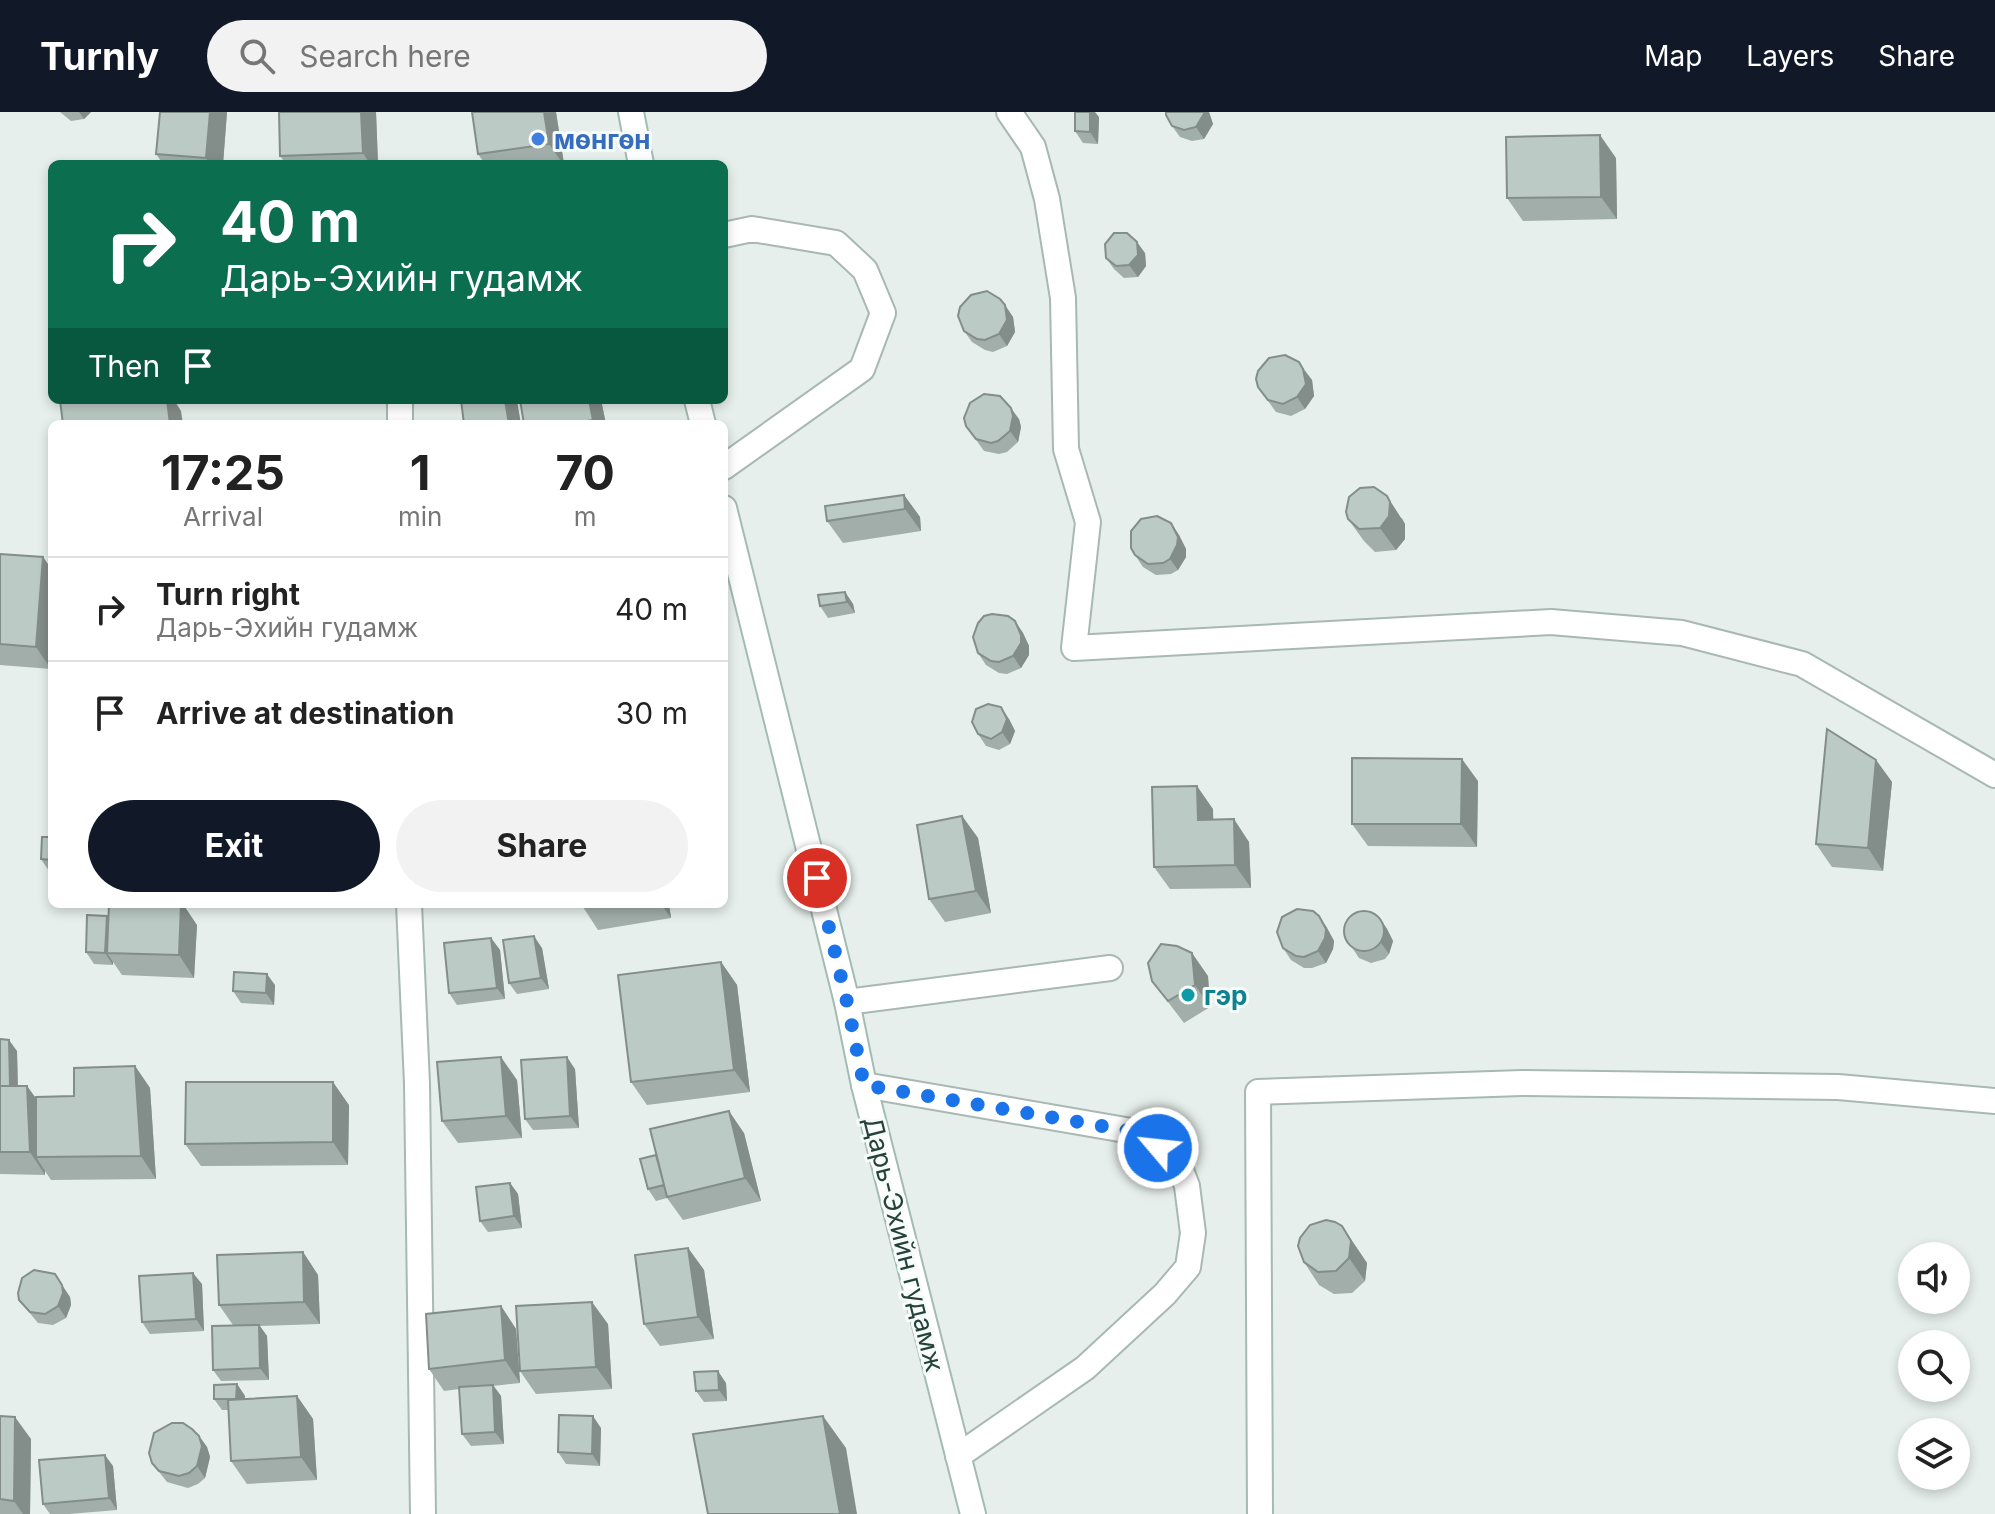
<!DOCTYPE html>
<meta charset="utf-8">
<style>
:root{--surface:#fff;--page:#f2f2f2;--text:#222;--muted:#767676;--line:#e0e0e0;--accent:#111827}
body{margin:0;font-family:Inter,sans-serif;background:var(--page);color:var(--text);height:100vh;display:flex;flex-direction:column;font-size:30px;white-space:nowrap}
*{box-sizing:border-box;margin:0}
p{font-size:26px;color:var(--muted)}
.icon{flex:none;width:44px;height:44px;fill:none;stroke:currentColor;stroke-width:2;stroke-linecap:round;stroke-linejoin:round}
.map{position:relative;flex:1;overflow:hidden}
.sheet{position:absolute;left:48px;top:308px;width:680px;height:488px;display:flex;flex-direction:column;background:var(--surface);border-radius:12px;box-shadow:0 4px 12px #0003}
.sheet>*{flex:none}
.hud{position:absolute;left:48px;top:48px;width:680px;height:244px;border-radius:12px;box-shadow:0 4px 12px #0003;background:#0b6e4f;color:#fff;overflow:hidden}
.tools{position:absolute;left:1898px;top:1130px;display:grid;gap:16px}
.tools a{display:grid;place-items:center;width:72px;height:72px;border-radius:50%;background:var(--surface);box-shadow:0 4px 12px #0003;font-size:40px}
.pin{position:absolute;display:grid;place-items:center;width:68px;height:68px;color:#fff;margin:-34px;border:4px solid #fff;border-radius:50%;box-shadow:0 2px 8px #0007}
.me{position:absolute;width:88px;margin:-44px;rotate:298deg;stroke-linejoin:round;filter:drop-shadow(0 0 6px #0008)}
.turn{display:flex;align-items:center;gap:28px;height:168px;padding:0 40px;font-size:36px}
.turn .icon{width:104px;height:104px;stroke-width:2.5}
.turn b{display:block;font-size:56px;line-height:68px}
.then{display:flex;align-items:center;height:76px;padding:0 40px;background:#0003;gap:16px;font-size:30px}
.eta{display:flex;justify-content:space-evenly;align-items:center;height:136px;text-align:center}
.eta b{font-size:48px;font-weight:700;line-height:56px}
.primary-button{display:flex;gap:16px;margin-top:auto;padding:16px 40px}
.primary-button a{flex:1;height:92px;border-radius:48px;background:var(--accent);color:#fff;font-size:32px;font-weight:700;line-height:92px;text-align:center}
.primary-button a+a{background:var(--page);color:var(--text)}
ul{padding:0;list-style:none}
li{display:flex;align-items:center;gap:24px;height:104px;padding:0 40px;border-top:2px solid var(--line)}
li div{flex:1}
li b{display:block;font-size:30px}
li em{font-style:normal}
header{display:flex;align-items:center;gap:48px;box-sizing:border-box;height:112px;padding:0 40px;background:var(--accent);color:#fff}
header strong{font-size:38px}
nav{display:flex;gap:44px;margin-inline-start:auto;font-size:28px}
.search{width:560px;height:72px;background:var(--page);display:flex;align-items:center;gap:20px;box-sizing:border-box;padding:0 28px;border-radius:44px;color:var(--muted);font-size:30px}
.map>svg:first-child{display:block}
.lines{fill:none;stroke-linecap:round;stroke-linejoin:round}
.lane-casing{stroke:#a8b8b2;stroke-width:28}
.street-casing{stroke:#a8b8b2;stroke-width:28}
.secondary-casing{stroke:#a4bbb3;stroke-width:28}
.lane{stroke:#fff;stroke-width:24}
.street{stroke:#fff;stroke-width:24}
.secondary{stroke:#fff;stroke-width:24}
.wall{fill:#a1aea9}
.shaded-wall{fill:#838d89}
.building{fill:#bbcac4;stroke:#838d89;stroke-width:2}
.route{stroke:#1a73e8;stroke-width:14;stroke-dasharray:0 25.2}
.shop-dot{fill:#3f7fe0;stroke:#f7fbf9;stroke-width:3}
.culture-dot{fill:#0f9aa8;stroke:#f7fbf9;stroke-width:3}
.labels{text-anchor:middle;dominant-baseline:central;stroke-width:6;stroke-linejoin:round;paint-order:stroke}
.shop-label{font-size:26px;font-weight:bold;fill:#366cbe;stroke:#f7fbf9;text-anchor:start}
.culture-label{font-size:26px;font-weight:bold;fill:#0d838f;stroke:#f7fbf9;text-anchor:start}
.street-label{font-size:26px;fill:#24423a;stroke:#f7fbf9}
</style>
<header>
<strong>Turnly</strong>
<div class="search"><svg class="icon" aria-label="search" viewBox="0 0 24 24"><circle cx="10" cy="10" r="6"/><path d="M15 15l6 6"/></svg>Search here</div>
<nav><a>Map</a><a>Layers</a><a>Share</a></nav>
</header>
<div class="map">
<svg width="1995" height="1402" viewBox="0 0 1995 1402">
<rect width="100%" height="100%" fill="#e6efeb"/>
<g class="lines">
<defs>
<path id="lane" d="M724,123L752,117L836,131L865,158L883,201L862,257L724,355
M847,890L1110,856
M864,973L1137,1020L1179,1053L1187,1074L1193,1121L1188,1155L1165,1182L1085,1256L958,1344"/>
<path id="street" d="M1009,0L1033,35L1047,87L1063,186L1066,337L1088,410L1074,536L1551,510L1682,521L1802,552L1995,663
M400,312V288
M409,792L417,972L423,1402
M1260,1402L1258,980L1522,971L1838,975L1995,989"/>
<path id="secondary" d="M631,0L641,52
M697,288L703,312
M724,396L847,890L864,973L973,1402"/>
</defs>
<use href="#lane" class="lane-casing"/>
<use href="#street" class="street-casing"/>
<use href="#secondary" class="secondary-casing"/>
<use href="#lane" class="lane"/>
<use href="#street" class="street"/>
<use href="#secondary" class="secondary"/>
</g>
<path class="wall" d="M60,0H91L84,7L71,9Z
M160,0H227L223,52H163L156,42Z
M376,0L378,52H286L280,44Z
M472,0H556L564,52H485L478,42Z
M1166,0H1209L1213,12L1204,27L1192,29L1180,25L1172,14Z
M1099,5L1098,32L1083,31L1075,19Z
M1616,46L1617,107L1523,109L1507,86Z
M1145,141L1146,154L1138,165L1124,166L1114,157L1106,146Z
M1000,187L1013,205L1015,220L1007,234L993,240L985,238L972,230L964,219Z
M1299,250L1312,268L1314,284L1305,297L1291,304L1276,300L1258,275Z
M601,288L606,312H524Z
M1019,307L1021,315L1018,330L1007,340L999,342L984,339L966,314Z
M904,383L920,405L921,419L843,431L827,409Z
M1402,406L1405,412V427L1396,438L1375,440L1364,429L1348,407Z
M1171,411L1179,423L1186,437V445L1178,458L1171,462L1156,463L1143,455L1135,443Z
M0,442L43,445L52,458L51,557L0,553Z
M845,480L853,492L855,501L828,506L820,494Z
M1015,509L1023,521L1029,534V543L1021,556L1007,562L999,561L986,553L978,541Z
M1009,607L1015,619L1010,632L999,638L986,634L978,622Z
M1876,648L1892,670L1883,759L1832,755L1816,732Z
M1478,669L1477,735L1368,734L1352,712Z
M1213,697V707L1249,730L1251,776L1170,777L1154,755Z
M962,704L978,726L991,801L945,810L929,787Z
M52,725V759H49L41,747Z
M582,792H669L671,806L598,818L583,795Z
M107,804L109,805L197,813L194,866L122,863L113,850V853L94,852L86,840Z
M1319,804L1327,816L1334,829L1333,837L1326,851L1312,856H1304L1291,848L1283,836Z
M1379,805L1387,817L1393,829L1389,842L1385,847L1371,851L1359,846L1351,834Z
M491,826L500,838L505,887L457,893L449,881Z
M542,836L549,877L517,882L509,871Z
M721,850L737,873L750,980L647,993L631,970Z
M1208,864L1210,895L1184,911L1152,869Z
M275,873L274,893L241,891L233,879Z
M0,927L17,939L18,974H27L36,987L74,984L135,954L150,976L156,1067L51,1068L45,1059V1063L0,1062Z
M575,957L579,1016L533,1018L525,1007Z
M517,968L522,1026L458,1031L442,1009Z
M349,993L348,1053L201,1054L185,1032Z
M744,1021L761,1089L683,1108L667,1086L656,1089L648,1077Z
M510,1071L518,1082L522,1116L488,1120L480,1109Z
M1342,1114L1367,1151L1365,1169L1352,1181L1334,1182L1319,1173L1304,1150Z
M688,1136L704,1158L714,1227L660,1234L644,1212Z
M303,1140L318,1163L320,1212L260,1214L267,1224L269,1268L221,1269L213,1258L233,1213L219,1193Z
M202,1172L204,1219L150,1222L142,1210Z
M70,1185L71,1193L66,1206L53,1213L38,1211L19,1188Z
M501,1194L516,1217L520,1271L493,1274L501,1284L504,1332L471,1334L462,1322L459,1277L444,1279L429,1257Z
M608,1212L612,1277L536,1282L520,1259Z
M726,1271L727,1289L704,1290L696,1279Z
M237,1272L245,1284V1287L297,1284L313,1307L317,1368L247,1372L231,1349L228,1298H222L214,1287Z
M0,1304L31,1327L30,1402H0Z
M601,1316L600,1354L566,1352L558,1340Z
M199,1324L207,1335L210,1345L205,1366L198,1372L188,1376L167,1370L152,1351Z
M113,1354L117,1398L69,1402H50L43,1392Z"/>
<path class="shaded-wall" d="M79,0H91L84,7Z
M210,0H227L223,52H210L206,46Z
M361,0H376L378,52H370L363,41Z
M544,0H556L564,52H563L549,32Z
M1090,0H1095L1099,5L1098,32L1090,20Z
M1205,0H1209L1213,12L1204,27L1196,15Z
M1600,23L1616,46L1617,107L1601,85Z
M1137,130L1145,141L1146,154L1138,165L1129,153Z
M1005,193L1013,205L1015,220L1007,234L999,222Z
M1303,257L1312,268L1314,284L1305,297L1297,285Z
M167,288H174L181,299L183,312H170Z
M505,288H517L521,312H509Z
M589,288H601L606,312H596L593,308Z
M1011,296L1019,307L1021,315L1018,330L1010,319Z
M904,383L920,405L921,419L905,397Z
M1387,384L1405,412V427L1396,438L1380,416Z
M1171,411L1179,423L1186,437V445L1178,458L1170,447Z
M43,445L52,458L51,557L36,535Z
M845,480L853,492L855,501L847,490Z
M1015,509L1023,521L1029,534V543L1021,556L1013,544Z
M1001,595L1009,607L1015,619L1010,632L1002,620Z
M1462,647L1478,669L1477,735L1461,712Z
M1876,648L1892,670L1883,759L1868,736Z
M1197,674L1213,697L1214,730L1198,708Z
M962,704L978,726L991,801L976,779Z
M1234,707L1249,730L1251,776L1235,753Z
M181,792H183L197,813L194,866L179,843Z
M661,792H669L671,806Z
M107,804L115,815L107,841L113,850V853L105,841Z
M1319,804L1327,816L1334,829L1333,837L1326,851L1318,839Z
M1379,805L1387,817L1393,829L1389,842L1381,831Z
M534,824L542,836L549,877L541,866Z
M491,826L500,838L505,887L497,876Z
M1192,841L1208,864L1210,895L1195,873Z
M721,850L737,873L750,980L734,958Z
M267,862L275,873L274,893L266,881Z
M9,928L17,939L18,990L10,978Z
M501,945L517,968L522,1026L506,1004Z
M567,945L575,957L579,1016L570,1004Z
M135,954L150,976L156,1067L141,1044Z
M333,970L349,993L348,1053L333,1030Z
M27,974L43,996L36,1045L45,1059V1063L30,1040Z
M729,999L744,1021L761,1089L745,1066Z
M510,1071L518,1082L522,1116L514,1104Z
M1342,1114L1367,1151L1365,1169L1349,1146Z
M688,1136L704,1158L714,1227L698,1205Z
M303,1140L318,1163L320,1212L304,1190Z
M193,1161L202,1172L204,1219L196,1207Z
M55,1162L70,1185L71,1193L66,1206L58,1194Z
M592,1190L608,1212L612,1277L596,1255Z
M501,1194L516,1217L520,1271L505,1248Z
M259,1213L267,1224L269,1268L260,1256Z
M718,1259L726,1271L727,1289L719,1278Z
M237,1272L245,1284L244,1299L236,1287Z
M493,1273L501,1284L504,1332L495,1320Z
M297,1284L313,1307L317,1368L301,1345Z
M593,1304L601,1316L600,1354L592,1342Z
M823,1304L846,1336L857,1402H840Z
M15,1305L31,1327L30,1402H23L14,1389Z
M199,1324L207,1335L210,1345L205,1366L197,1354Z
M105,1343L113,1354L117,1398L109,1386Z"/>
<path class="building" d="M160,0H210L206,46L156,42Z
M279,0H361L363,41L280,44Z
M472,0H544L549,32L478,42Z
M1075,0H1090V20L1075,19Z
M1166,0H1205L1196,15L1184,18L1172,14L1166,3Z
M1600,23L1601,85L1507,86L1506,25Z
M1114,121H1127L1137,130L1138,143L1129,153L1116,154L1106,146L1105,132Z
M987,179L1000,187L1005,193L1007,208L999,222L985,228L977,227L964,219L958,204L960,195L971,183Z
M1285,243L1299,250L1303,257L1306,272L1297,285L1283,292L1268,288L1258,275L1256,267L1258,259L1269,246Z
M984,282L1000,284L1011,296L1013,304L1010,319L998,329L991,331L976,327L966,314L964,306L970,291Z
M60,288H167L170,312H63Z
M461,288H505L509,312H464Z
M520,288H589L593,308L570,312H524Z
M1374,375L1387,384L1390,390L1389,404L1380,416L1359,417L1348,407L1346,400L1349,385L1360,376Z
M904,383L905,397L827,409L825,394Z
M1157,404L1171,411L1178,425L1177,433L1170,447L1163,451L1148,452L1135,443L1131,436V419L1141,407Z
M0,442L43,445L36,535L0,532Z
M845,480L847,490L820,494L818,483Z
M992,502L1008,504L1015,509L1021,523V531L1013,544L999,550L991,549L978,541L973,525L978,511L984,504Z
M988,592L1001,595L1007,607L1002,620L991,627L978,622L972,610L976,597Z
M1827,617L1876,648L1868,736L1816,732Z
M1352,646L1462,647L1461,712H1352Z
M1197,674L1198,708L1234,707L1235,753L1154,755L1152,675Z
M962,704L976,779L929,787L917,713Z
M42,725H52V748L41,747Z
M109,792H181L179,843L107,841Z
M582,792H604L583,795Z
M1297,797L1313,799L1319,804L1326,817L1325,826L1318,839L1304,845L1296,844L1283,836L1277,820L1282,805Z
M1344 819a20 20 0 1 1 40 0a20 20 0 1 1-40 0Z
M87,803L107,804L105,841L86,840Z
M534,824L541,866L509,871L503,828Z
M491,826L497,876L449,881L444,831Z
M1161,832L1177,834L1192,841L1195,873L1168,889L1152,869L1148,851Z
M721,850L734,958L631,970L618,863Z
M234,860L267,862L266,881L233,879Z
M0,927L9,928L10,974H0Z
M501,945L506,1004L442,1009L437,950Z
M567,945L570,1004L525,1007L521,948Z
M135,954L141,1044L36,1045V985L74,984V956Z
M186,970H333V1030L185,1032Z
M0,974H27L30,1040H0Z
M729,999L745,1066L667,1085L650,1017Z
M656,1043L664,1073L648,1077L640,1047Z
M510,1071L514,1104L480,1109L476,1075Z
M1326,1108L1335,1110L1342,1114L1351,1129L1349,1146L1336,1159L1318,1160L1304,1150L1298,1134L1300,1126L1310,1113Z
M688,1136L698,1205L644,1212L635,1143Z
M303,1140L304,1190L219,1193L217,1143Z
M34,1158L55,1162L62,1173L63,1181L58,1194L45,1202L30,1200L19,1188L18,1181L22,1166Z
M193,1161L196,1207L142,1210L139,1164Z
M592,1190L596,1255L520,1259L516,1194Z
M501,1194L505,1248L429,1257L426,1202Z
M259,1213L260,1256L213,1258L212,1214Z
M718,1259L719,1278L696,1279L694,1260Z
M237,1272L236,1287H214V1273Z
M493,1273L495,1320L462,1322L459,1275Z
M297,1284L301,1345L231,1349L228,1288Z
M559,1303L593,1304L592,1342L558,1340Z
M0,1304L15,1305L14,1389L0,1387Z
M823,1304L840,1402H708L693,1322Z
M172,1311H183L192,1317L199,1324L202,1334L197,1354L189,1361L179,1364L159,1359L152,1351L149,1341L154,1321Z
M105,1343L109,1386L43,1392L39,1348Z"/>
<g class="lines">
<path class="route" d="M817,766L847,890L864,973L1137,1020L1158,1036"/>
</g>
<circle class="shop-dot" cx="538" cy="27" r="8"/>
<circle class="culture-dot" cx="1188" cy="883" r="8"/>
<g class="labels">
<g class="shop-label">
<text x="554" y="27">мөнгөн</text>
</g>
<g class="culture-label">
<text x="1204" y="883">гэр</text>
</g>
<g class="street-label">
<text transform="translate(904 1132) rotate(76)">Дарь-Эхийн гудамж</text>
</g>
</g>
</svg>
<div class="tools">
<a><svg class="icon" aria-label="sound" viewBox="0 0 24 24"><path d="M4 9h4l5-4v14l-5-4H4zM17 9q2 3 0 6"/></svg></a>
<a><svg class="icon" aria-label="search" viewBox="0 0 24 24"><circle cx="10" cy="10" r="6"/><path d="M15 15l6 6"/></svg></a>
<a><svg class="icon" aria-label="layers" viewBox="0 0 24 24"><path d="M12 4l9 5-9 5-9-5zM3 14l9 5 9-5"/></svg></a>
</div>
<div class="pin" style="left:817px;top:766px;background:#d93025"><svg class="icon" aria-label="arrive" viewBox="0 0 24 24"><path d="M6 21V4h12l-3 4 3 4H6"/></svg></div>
<svg class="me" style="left:1158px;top:1036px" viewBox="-20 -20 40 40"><circle r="17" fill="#1a73e8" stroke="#fff" stroke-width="3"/><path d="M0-11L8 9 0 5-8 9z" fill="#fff"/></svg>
<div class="hud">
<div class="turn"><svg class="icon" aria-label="right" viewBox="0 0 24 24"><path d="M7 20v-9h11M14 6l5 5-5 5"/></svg><div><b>40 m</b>Дарь-Эхийн гудамж</div></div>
<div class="then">Then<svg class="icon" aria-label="arrive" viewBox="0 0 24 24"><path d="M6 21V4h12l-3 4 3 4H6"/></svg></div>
</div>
<section class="sheet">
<div class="eta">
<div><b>17:25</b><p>Arrival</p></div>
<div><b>1</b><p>min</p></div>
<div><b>70</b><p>m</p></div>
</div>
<ul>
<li><svg class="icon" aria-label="right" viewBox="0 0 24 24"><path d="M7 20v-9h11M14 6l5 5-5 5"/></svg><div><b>Turn right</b><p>Дарь-Эхийн гудамж</p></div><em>40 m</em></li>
<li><svg class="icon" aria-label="arrive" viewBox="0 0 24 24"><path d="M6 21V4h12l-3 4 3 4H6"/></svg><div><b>Arrive at destination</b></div><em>30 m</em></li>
</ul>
<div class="primary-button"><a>Exit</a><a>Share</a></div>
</section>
</div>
